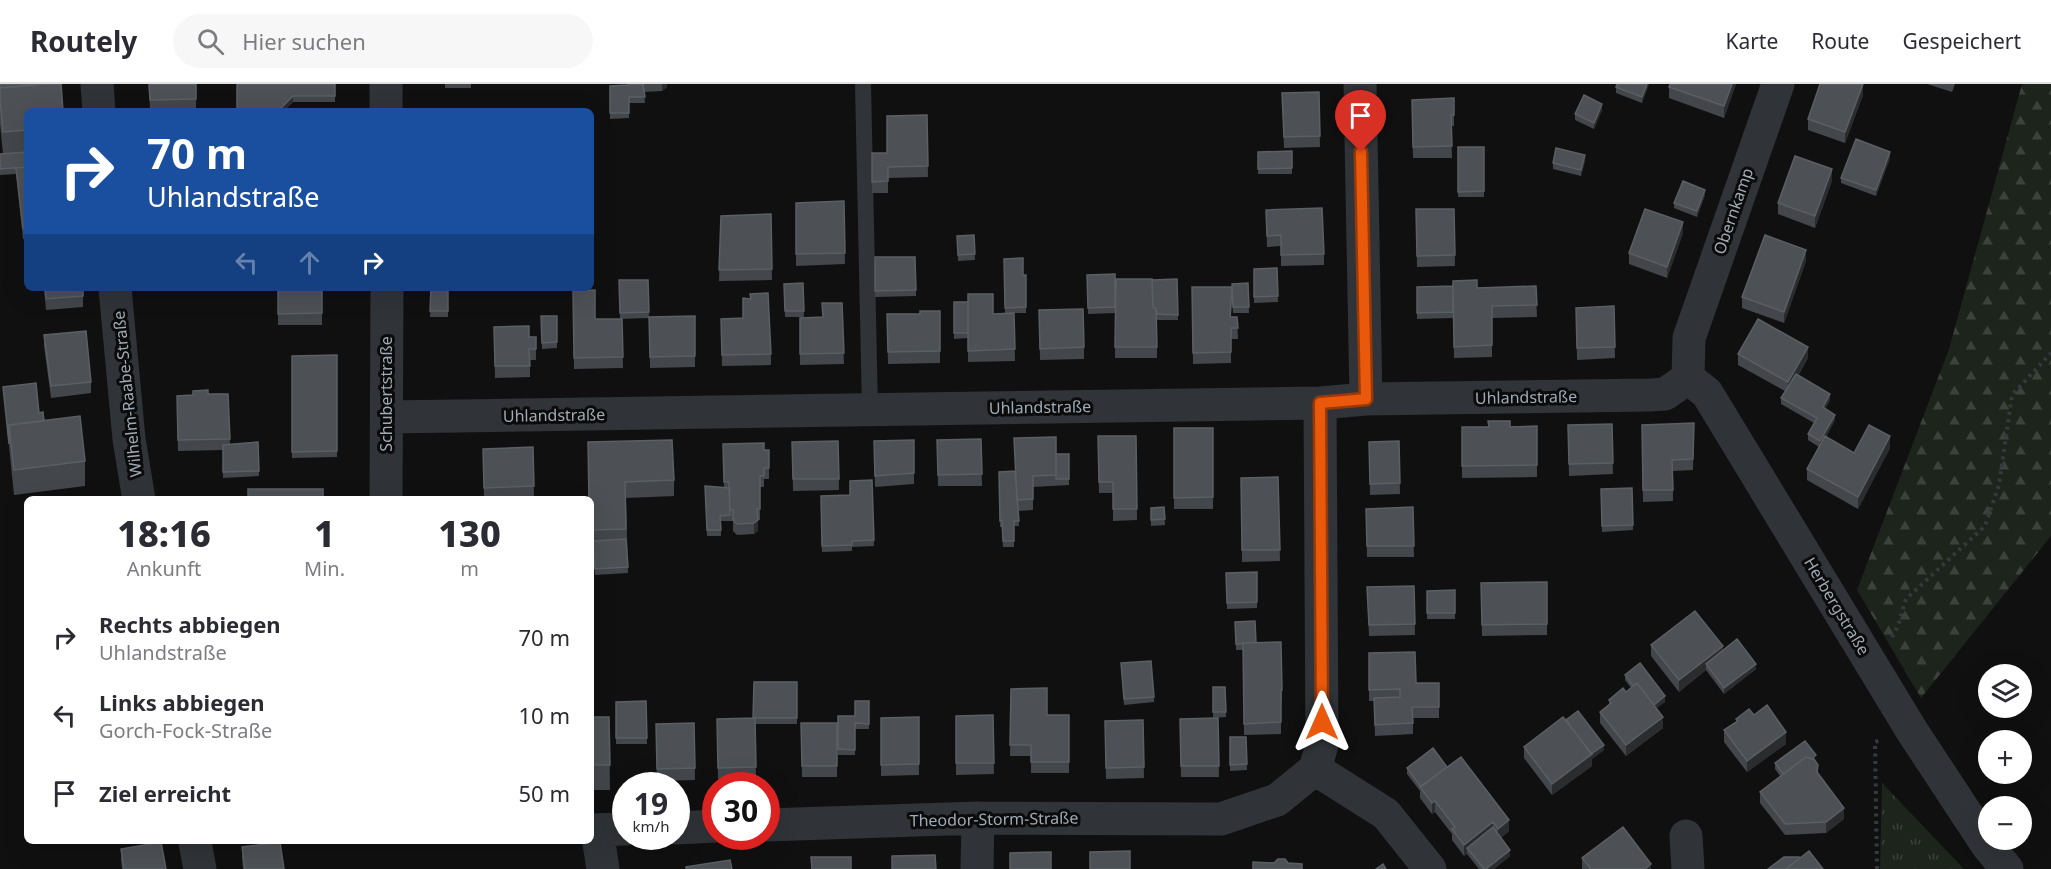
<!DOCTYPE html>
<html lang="de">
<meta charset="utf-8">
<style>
:root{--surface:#fff;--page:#f7f7f7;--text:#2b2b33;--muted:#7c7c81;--line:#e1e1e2}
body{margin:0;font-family:"Noto Sans",sans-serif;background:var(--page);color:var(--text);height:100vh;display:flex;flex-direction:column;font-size:22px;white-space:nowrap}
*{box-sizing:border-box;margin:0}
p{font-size:20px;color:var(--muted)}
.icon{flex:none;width:33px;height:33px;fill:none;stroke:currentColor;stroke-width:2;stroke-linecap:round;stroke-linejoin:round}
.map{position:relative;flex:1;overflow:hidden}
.drawer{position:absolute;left:24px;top:412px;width:570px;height:348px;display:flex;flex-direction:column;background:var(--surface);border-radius:9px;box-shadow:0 6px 24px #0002}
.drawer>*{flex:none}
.banner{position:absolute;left:24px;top:24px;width:570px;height:183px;border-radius:9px;box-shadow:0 6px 24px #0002;background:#1a4fa0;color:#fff;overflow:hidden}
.tools{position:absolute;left:1978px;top:580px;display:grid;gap:12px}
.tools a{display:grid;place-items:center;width:54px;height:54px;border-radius:50%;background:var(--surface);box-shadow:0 6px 24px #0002;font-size:30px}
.speed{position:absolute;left:612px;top:688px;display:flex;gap:12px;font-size:30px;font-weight:700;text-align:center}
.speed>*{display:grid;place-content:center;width:78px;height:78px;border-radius:50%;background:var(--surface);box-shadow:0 6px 24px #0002;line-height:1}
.speed small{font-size:15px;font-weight:400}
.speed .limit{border:9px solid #d22;background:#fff;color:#111}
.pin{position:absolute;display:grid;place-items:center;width:51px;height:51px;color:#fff;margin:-62px -26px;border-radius:50% 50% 50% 0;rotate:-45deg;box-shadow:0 0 6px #0007}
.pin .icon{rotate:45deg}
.me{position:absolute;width:66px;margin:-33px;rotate:0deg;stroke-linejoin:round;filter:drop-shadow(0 0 4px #0008)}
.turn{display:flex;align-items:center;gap:21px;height:126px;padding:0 24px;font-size:27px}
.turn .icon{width:78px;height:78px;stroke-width:2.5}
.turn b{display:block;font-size:42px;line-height:51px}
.lanes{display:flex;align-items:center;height:57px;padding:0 24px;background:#0003;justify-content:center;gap:30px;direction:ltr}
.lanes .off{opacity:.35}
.eta{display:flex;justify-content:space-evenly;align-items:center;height:102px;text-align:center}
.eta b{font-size:36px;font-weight:800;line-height:42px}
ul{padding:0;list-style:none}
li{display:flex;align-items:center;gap:18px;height:78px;padding:0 24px}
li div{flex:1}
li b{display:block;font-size:22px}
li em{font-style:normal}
header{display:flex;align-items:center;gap:36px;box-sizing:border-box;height:84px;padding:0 30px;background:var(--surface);border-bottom:2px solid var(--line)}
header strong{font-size:28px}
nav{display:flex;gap:33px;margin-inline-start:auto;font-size:21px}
.search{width:420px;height:54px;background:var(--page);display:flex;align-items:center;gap:15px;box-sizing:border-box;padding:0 21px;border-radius:33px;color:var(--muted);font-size:22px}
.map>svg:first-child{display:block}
.grass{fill:url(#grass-tufts)}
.forest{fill:url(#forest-firs)}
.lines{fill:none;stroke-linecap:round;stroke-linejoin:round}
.path{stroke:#363a3e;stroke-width:4;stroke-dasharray:3 4.5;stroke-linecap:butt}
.service{stroke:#303337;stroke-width:16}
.minor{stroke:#303337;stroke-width:33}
.wall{fill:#43464a}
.shaded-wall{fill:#2a2c2e}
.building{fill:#4d5155;stroke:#5a5f64;stroke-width:1.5}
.route-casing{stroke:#983908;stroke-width:15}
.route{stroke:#ea580c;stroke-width:10}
.labels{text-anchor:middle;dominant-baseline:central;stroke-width:6;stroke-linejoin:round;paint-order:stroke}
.street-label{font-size:16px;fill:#9fabb4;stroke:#0b0b0c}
</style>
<header>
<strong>Routely</strong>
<div class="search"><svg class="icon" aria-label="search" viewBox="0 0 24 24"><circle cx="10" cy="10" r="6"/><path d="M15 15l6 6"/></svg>Hier suchen</div>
<nav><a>Karte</a><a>Route</a><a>Gespeichert</a></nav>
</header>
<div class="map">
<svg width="2051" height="785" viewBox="0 0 2051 785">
<defs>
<pattern id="grass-tufts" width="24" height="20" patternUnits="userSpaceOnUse" patternTransform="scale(1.5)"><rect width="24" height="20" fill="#1d241c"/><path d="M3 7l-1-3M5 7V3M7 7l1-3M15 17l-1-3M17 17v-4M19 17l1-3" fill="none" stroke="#3b413b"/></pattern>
<pattern id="forest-firs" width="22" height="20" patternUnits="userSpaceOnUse" patternTransform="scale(1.5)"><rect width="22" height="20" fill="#1d241c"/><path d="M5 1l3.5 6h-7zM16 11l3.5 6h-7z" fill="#3b413b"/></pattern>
</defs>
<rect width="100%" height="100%" fill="#101011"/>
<path class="grass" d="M1882,699L1964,785H1880Z"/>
<path class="forest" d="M2022,0H2051V452L1921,614L1857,506L1949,265Z"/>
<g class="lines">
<path class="path" d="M1892,553L1898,542L1906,515L1985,442L1999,401L2012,311L2051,269
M1877,785L1875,658L1880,656"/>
<path class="service" d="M863,0L870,326"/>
<path class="minor" d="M97,0L99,27
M386,0V27
M1360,0L1366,315
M1778,0L1689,254L1688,294L1707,309L1912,647L1987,761L2007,785
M115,204L129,355L139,416
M387,333L1320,319L1366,315L1650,311L1665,310L1688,294
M386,416L387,204
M1315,685L1386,730L1430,785
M766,741L978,734L1221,735L1277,716L1315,685L1322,661L1320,319
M676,744L716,742
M591,746L626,745
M597,746L603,785
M1686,752L1688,785
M195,758L200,785
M977,785L978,734"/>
</g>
<path class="wall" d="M0,0L27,27V155H23L16,90L0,91V70H3L0,40Z
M149,0H196V26L150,27Z
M237,0H335V18H293L284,27H237Z
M445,0H471V4H445Z
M628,0H667V3L662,7L644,8L645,19H629V34L610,35V2L628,1Z
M1649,0L1642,19L1616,9V3Z
M1736,0L1724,34L1669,14V3Z
M1927,0H1955L1952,8Z
M1319,8L1320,63L1284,64L1282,9Z
M1863,11L1845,59L1808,46V35Z
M1454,14V42H1451L1452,74H1413L1412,27Z
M1602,26L1594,45L1575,36V30Z
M927,31L928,93L888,94V109H872V69H887Z
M1458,63H1484V113H1458Z
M1292,67V90H1258V68Z
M1890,74L1876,112L1841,99V94Z
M1585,77L1581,92L1553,85V79Z
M1832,97L1815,144L1778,130V119Z
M1705,111L1697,133L1674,124V119Z
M844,117L845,180L796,182V119Z
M1416,125H1454L1455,182L1417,183Z
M1266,126L1324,170V181L1281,182V162L1267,163Z
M771,130L772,196L719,197L721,132Z
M1683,149L1667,194L1629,180V169Z
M974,151L975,176L958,177L957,152Z
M875,173H915L916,212L875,213Z
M1023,174V191H1026V229H1014L1015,277L968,278V222V254L954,255V218H968V210H993V230L1005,229L1004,175Z
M1806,177L1784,239L1742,224V213Z
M1277,184L1278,218L1254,219V185Z
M1087,191L1116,208L1152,196L1177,195L1178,236H1157V274H1115V229L1088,230Z
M619,196H648L649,234L620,235Z
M803,199L804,233H785L784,200Z
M1248,199L1249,229H1233L1232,215L1231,233H1237L1238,255H1231V279L1193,280L1192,203H1232Z
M1536,202L1537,233L1492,234V273L1454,274L1453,209V234L1417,235V203L1477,204Z
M44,204H83V223L46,226Z
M278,204H322V241H278Z
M431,204H448V233H430Z
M495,204H519V205L495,206Z
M573,207L595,235H622L623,284L574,285Z
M842,219L844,280L800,281V234L822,233Z
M1614,222L1615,274L1577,276L1576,224Z
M1039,226L1084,263V275L1040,276Z
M940,227V279L888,280L887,230H920Z
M541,232H557V264L542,265Z
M695,232V283L650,284L649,233Z
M721,235L771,270V281L722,282Z
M494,243L529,253H536V276H530V293L495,294Z
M44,251L91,298V309L51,314L44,262Z
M1738,270L1808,274L1798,292L1830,316L1825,325L1835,336L1826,353L1854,369L1890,364L1858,425L1807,396V385L1819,363L1808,356V350L1814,339L1781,320V314L1785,307L1738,281Z
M337,271V373L292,374V272Z
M3,303L39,329L44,337L85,377V402L14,411Z
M228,310L230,360L258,358L259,392L223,394V366L178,367L177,312Z
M1694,339L1693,386L1673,387V417L1643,418L1642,341Z
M1612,340L1613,390L1569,392L1568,341Z
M1537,342V393L1462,394V343Z
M1174,344H1213V425H1174Z
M1098,352H1136L1137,436L1113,437V409H1099Z
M1014,354L1056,370L1069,395V401L1033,403V426L1018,427L1019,442H1014V463H1003L1002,443H1000L999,388L1016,394Z
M981,355L982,402H938L937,356Z
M914,356V400L875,403L874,357Z
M838,357L839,406L793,407L792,358Z
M1399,357L1400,410L1370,411L1369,358Z
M588,358L674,396V412L626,414L628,489L595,491L593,462H591V416Z
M723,360L764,366H769V395H764V403H760V436H758V447L754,450L737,451L733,447V437H721V452H707L705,402L724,403Z
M533,363L534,413L484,415L483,365Z
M1278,393L1280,477L1242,478L1241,394Z
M872,396L874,462L852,463V467L822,468L821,412L850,411Z
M1632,404L1633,446L1602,448L1601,405Z
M1164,423L1165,441L1151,442V424Z
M1413,423L1414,473H1367L1366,425Z
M1257,488V524L1227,525L1226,489Z
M1547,498V551L1482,552L1481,499Z
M1414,502L1415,551L1369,552L1367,503Z
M1455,506V535H1427V507Z
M1235,538L1256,559L1282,606V617H1281V650L1244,651L1243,566H1236Z
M1651,561L1723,567L1756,585L1724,610L1706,586L1679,608L1651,572Z
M1369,569L1416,599H1439V634H1413V650L1375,652L1374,617H1369Z
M1121,579L1154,613V618L1124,621Z
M1625,591L1665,618L1656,624L1663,644L1626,672L1600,639V628L1609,621V616L1626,608L1631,604L1625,596Z
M797,598V640H755L756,694L718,695L717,635L753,634Z
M1213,603H1225L1226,633L1213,634Z
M1011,605L1047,631H1069V689H1031V672H1010Z
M646,617L647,660H616V618Z
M869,617V645H855V671H838V632H855Z
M993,631L994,690L956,691V632Z
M591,633H609L610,706H591Z
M919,633V691L881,692V634Z
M1218,634L1219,693H1181L1180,635Z
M1736,635L1786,660L1747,688L1724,658V646L1736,638Z
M1143,636L1144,694L1106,695L1105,637Z
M1566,636L1604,666L1592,675V682L1552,711L1524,674V663Z
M694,639L695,696L657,697L656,640Z
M801,639H837V693H802Z
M1230,653H1246L1247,686L1230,687Z
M1816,677L1818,690L1844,735L1826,749L1785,751L1760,719V708L1780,692L1775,685V679Z
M1447,683L1509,747L1501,754L1510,772L1494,785H1479L1467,770L1464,772L1452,756V750L1435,728L1432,730L1420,714V707L1407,690V684Z
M242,763L284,785H243L242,774Z
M121,765L166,785H122L121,776Z
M1582,774L1651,785H1582Z"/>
<path class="shaded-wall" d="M662,0H667V3L662,7Z
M1647,0H1649L1642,19V13Z
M1732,0H1736L1724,34V22Z
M1863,0V11L1845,59V48Z
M293,12V18L284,27H280V25Z
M1602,20V26L1594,45V39Z
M1890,68V74L1876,112V106Z
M1585,71V77L1581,92V86Z
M1832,85V97L1815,144V132Z
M1705,106V111L1697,133V127Z
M1683,138V149L1667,194V183Z
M1806,166V177L1784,239V228Z
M1808,263V274L1788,309V298Z
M1830,310V316L1823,329V323Z
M1835,331V336L1820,363V357Z
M1890,352V364L1858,425V413Z
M758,436V447L754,450V439Z
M1723,562V573L1706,580V586L1679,608V596Z
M1756,580V585L1724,610V604Z
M1665,612V618L1651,628V623Z
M1663,633V644L1626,672V661Z
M1786,648V660L1747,688V677Z
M1604,661V666L1592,675V682L1552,711V700Z
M1435,717V728L1432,730V719Z
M1844,724V735L1826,749V738Z
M1509,736V747L1498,756V745Z
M1493,738V749L1467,764V770L1464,772V761Z
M1510,766V772L1494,785H1486Z
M1651,780V785H1645Z"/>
<path class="building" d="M0,0H37V1L0,4Z
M44,0H61L63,27H27V46L3,48L0,15V4Z
M149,0H196V15L150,16Z
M237,0H335V12H293L280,25L270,26V27H243V26H237Z
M628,0H643L645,13H629V29H610V2L628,1Z
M1617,0H1647L1642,13L1616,3Z
M1670,0H1732L1724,22L1669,3Z
M1820,0H1863L1845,48L1808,35Z
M1319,8L1320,52L1284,53L1282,9Z
M1584,11L1602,20L1594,39L1575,30Z
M1454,14V31H1451L1452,62L1413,63L1412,16Z
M927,31L928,82L888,83V97L872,98V69H887V32Z
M1856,55L1890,68L1876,106L1841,94Z
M1458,63H1484V107L1458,108Z
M1556,64L1585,71L1581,86L1553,79Z
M1292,67V84L1258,85V68Z
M27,68V83L0,85V70Z
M1795,72L1832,85L1815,132L1778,119Z
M27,83V144H23L16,84Z
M1683,97L1705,106L1697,127L1674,119Z
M844,117L845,169L796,170V119Z
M1322,124L1324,170L1281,171V151L1267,152L1266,126Z
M1416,125H1454L1455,171L1417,172Z
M1645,125L1683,138L1667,183L1629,169Z
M771,130L772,185L719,186L721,132Z
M974,151L975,170L958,171L957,152Z
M1765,151L1806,166L1784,228L1742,213Z
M875,173H915L916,206L875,207Z
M1023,174V191H1026V223L1005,224L1004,175Z
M1277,184L1278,212L1254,213V185Z
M1115,190V223L1088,224L1087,191Z
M1116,195H1152L1153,224H1156L1157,263H1115Z
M1177,195L1178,231L1157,230L1156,224H1153L1152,196Z
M619,196H648L649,228L620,229Z
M1477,196V204L1536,202L1537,221L1492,222V261L1454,263L1453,197Z
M803,199L804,227H785L784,200Z
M1248,199L1249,223H1233L1232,200Z
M1453,202V228L1417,229V203Z
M1192,203H1232L1230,233H1237L1238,244H1231V268L1193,269Z
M45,204H83V212L46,215Z
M278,204H322V229L278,230Z
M431,204H448V227H430Z
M595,206V235H622L623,273L574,274L573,207Z
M768,209L771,270L722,271L721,235L743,234V214L751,215L750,210Z
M968,210H993V230L1014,229L1015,265L968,267Z
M954,218H968V249H954Z
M822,219H842L844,269L800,270V234L823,233Z
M1614,222L1615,263L1577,264L1576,224Z
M1083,225L1084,263L1040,265L1039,226Z
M920,227H940V267L888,268L887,230H920Z
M541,232H557V258L542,259Z
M695,232V272L650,273L649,233Z
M1758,235L1808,263L1788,298L1738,270Z
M529,242V253H536V265H529L530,282H495L494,243Z
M86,247L91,298L51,302L44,251Z
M337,271V367L292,368V272Z
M1796,290L1830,310L1823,323L1835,331L1820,357L1808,350L1817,334L1781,314Z
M36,299L39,329L43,328L44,337L9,341V360L3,303Z
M208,306V310H228L230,355L178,356L177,312L193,311V307Z
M80,332L85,377L14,386L9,341Z
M1488,337H1510V343L1537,342V381L1462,382V343H1489Z
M1694,339L1693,375L1672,376L1673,406H1643L1642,341Z
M1612,340L1613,379L1569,380L1568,341Z
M1869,341L1890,352L1858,413L1807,385L1825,352L1854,369Z
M1174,344H1213V413L1174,414Z
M1098,352H1136L1137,425H1113V398H1099Z
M1056,353V391L1033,392V415L1017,416L1014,354Z
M981,355L982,390L938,391L937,356Z
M672,356L674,396L625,398L626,445L591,446V416H589L588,358Z
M914,356V389L875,392L874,357Z
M838,357L839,395H793L792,358Z
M1399,357L1400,399L1370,400L1369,358Z
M258,358L259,387L223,388V361Z
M764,359V366H769V384H764V392H760V425H757L758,436L754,439L737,440L733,436V426H730L729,398H724L723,360Z
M533,363L534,402L484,404L483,365Z
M1056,370H1069V395H1056Z
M1015,387L1019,437H1014V457H1003L1002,437H1000L999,388Z
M1278,393L1280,466H1242L1241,394Z
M872,396L874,456L852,457V461L822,462L821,412L850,411V397Z
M705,402L729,404L730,431L720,432L721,446H707Z
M1632,404L1633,441L1602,442L1601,405Z
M248,405H323V416H248Z
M1164,423L1165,435L1151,436V424Z
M1413,423L1414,462H1367L1366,425Z
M626,455L628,483L595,485L593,457Z
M1257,488V518L1227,519L1226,489Z
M1547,498V540L1482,541L1481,499Z
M1414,502L1415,540L1369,541L1367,503Z
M1455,506V529H1427V507Z
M1695,527L1723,562L1679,596L1651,561Z
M1255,537L1256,559H1243V565V560H1236L1235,538Z
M1737,555L1756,580L1724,604L1706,580Z
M1281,558L1282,606H1281V638L1244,640L1243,559Z
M1415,568L1416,599H1439V623H1412L1413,639L1375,641L1374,614L1400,613V605L1369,606V569Z
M1151,577L1154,613L1124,615L1121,579Z
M1640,579L1665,612L1654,621L1637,599L1633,602L1625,591Z
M754,598H797V634H753Z
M1637,599L1663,633L1626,661L1600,628L1611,619L1609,616L1623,604L1626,608Z
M1213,603H1225L1226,628H1213Z
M1047,604V631H1069V678H1031V661H1010L1011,605Z
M646,617L647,654H616V618Z
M855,617H869V640L855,639V666L838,665V632H855Z
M1767,621L1786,648L1747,677L1724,646L1738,637L1736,635L1749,625L1754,631Z
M1578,627L1604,661L1591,670L1566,636Z
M993,631L994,679H956V632Z
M591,633H609L610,681H591Z
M919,633V680L881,681V634Z
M1563,633L1592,670L1552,700L1524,663Z
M755,634L756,683L718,684L717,635Z
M1218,634L1219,682H1181L1180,635Z
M1143,636L1144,683L1106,684L1105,637Z
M694,639L695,684L657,685L656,640Z
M801,639H837V682H802Z
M1230,653H1246L1247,680L1230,681Z
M1805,657L1816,671L1812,675L1806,673L1783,690L1775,679Z
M1433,664L1447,683L1421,703L1407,684Z
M1461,673L1509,736L1498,745L1493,738L1464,761L1452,745L1455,743L1435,717L1432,719L1420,703Z
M1806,673L1814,675L1818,681L1817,688L1844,724L1826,738L1785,740L1760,708Z
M1493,743L1510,766L1486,785H1484L1467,764Z
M1623,743L1651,780L1645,785H1591L1582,774Z
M161,758L166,785H124L121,765Z
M280,758L284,785H245L242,763Z
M1130,767V785H1090V768Z
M1809,767L1823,785H1786Z
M1051,768V785H1010V769Z
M935,771L936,785H892V772Z
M811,773H851V785H812Z
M1784,773H1799L1800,774L1786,785H1768Z
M1278,775H1285L1288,779L1302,780V785H1253V778L1274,779Z
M730,776L732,785H686V783Z
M1383,780L1386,785H1376Z"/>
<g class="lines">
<defs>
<path id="route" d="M1322,638L1320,319L1366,315L1361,68"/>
</defs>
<use href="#route" class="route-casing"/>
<use href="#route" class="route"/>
</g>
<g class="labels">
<g class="street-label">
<text transform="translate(1733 127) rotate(-71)">Obernkamp</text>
<text transform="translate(127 310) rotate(-96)">Wilhelm-Raabe-Straße</text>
<text transform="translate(386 310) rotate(-90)">Schubertstraße</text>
<text transform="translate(1526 313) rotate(-1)">Uhlandstraße</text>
<text transform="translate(1040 323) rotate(-1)">Uhlandstraße</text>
<text transform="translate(554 331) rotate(-1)">Uhlandstraße</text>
<text transform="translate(1837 522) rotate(59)">Herbergstraße</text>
<text transform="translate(994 735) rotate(-1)">Theodor-Storm-Straße</text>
</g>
</g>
</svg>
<div class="tools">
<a><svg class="icon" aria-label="layers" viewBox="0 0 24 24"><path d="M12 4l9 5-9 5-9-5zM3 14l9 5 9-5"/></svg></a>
<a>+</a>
<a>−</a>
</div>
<div class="speed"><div>19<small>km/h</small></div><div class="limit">30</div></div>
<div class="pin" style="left:1361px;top:68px;background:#d93025"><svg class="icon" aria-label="arrive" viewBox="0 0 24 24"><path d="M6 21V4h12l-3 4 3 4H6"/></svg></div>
<svg class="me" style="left:1322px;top:638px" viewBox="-20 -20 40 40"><path d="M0-17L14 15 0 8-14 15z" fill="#ea580c" stroke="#fff" stroke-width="4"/></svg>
<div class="banner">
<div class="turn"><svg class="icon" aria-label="right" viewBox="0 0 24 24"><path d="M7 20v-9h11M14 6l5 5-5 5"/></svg><div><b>70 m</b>Uhlandstraße</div></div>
<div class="lanes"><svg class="icon off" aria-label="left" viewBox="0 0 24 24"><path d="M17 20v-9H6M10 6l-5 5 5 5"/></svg><svg class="icon off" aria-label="ahead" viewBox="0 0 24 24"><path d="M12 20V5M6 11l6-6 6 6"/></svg><svg class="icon" aria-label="right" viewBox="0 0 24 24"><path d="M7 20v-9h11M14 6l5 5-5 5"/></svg></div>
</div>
<section class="drawer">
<div class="eta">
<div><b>18:16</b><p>Ankunft</p></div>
<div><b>1</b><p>Min.</p></div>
<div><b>130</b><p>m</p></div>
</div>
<ul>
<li><svg class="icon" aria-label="right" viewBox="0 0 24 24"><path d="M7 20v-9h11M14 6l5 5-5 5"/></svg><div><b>Rechts abbiegen</b><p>Uhlandstraße</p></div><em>70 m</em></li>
<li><svg class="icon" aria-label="left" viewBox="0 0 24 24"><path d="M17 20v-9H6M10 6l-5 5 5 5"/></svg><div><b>Links abbiegen</b><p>Gorch-Fock-Straße</p></div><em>10 m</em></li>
<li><svg class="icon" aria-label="arrive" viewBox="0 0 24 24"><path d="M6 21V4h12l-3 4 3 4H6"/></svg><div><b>Ziel erreicht</b></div><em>50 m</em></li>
</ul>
</section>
</div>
